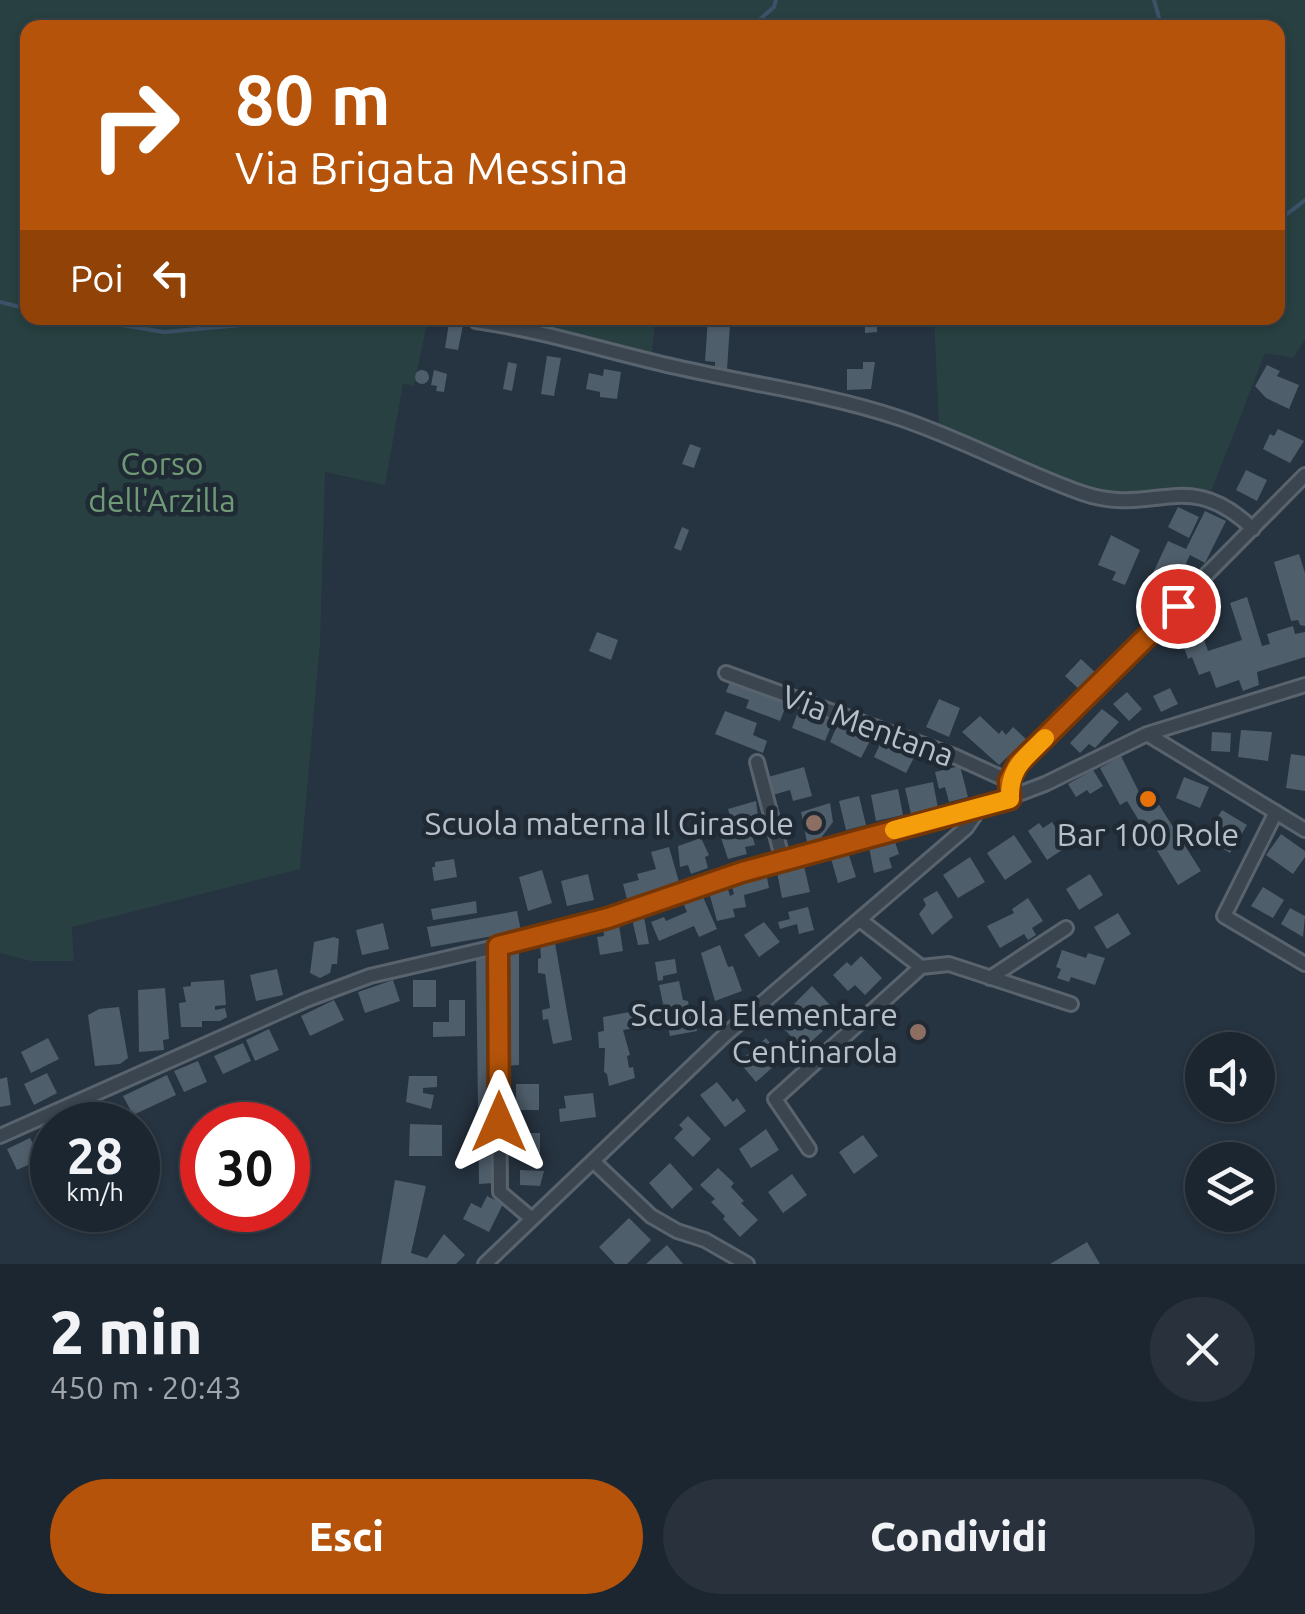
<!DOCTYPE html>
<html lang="it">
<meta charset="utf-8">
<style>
:root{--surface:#1c2630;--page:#29323c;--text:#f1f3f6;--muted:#a0a5ab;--line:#3a434c;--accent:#b45309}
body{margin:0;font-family:Ubuntu,sans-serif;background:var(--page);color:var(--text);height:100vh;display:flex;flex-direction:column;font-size:38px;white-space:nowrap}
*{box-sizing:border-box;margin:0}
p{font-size:32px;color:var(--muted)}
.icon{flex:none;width:55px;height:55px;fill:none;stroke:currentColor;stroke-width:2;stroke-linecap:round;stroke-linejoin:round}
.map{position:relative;height:1264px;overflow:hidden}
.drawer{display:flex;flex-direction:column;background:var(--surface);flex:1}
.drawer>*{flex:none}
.top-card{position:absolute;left:20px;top:20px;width:1265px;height:305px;border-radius:20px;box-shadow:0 2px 8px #0004,0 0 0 2px var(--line);background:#b45309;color:#fff;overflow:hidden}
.buttons{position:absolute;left:1185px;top:1032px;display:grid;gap:20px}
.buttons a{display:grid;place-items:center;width:90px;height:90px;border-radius:50%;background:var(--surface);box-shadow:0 2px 8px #0004,0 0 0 2px var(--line);font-size:50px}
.speed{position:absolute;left:30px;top:1102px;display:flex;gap:20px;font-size:50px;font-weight:700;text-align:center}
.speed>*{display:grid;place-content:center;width:130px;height:130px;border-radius:50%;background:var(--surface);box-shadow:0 2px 8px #0004,0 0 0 2px var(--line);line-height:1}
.speed small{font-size:25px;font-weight:400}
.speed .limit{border:15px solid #d22;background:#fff;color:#111}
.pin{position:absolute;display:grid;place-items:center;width:85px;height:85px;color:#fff;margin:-42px;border:5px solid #fff;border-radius:50%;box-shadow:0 2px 10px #0007}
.me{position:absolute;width:110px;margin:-55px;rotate:0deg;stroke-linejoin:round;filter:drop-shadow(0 0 8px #0008)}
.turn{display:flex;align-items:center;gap:35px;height:210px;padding:0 50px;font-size:45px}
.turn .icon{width:130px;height:130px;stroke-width:2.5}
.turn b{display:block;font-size:70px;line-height:85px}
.then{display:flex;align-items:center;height:95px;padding:0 50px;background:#0003;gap:20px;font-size:38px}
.round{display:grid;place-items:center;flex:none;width:105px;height:105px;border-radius:52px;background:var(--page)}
.head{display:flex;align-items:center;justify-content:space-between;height:170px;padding:0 50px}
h1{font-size:60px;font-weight:800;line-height:75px}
.button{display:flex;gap:20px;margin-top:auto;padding:20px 50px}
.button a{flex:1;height:115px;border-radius:60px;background:var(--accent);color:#fff;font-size:40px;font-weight:800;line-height:115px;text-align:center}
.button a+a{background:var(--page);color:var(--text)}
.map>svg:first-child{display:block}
.green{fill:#284041}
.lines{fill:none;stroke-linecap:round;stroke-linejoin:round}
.stream{stroke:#3c5268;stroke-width:4}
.building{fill:#4f5e6b}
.minor-casing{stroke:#58636d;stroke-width:18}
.minor{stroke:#3a4550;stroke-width:12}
.route-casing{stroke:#753606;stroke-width:25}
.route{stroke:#b45309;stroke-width:18}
.slow{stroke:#f59e0b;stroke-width:18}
.food-dot{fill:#e8710a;stroke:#1f2a35;stroke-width:4}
.education-dot{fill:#8d6e63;stroke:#1f2a35;stroke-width:4}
.labels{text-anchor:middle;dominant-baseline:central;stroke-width:9;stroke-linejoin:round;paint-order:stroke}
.park-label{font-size:32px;fill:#6f9a75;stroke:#1f2a35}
.street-label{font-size:32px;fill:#b7c0ca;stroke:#1f2a35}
.poi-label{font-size:32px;fill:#b7c0ca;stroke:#1f2a35;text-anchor:end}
</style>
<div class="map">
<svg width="1305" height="1264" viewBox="0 0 1305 1264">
<rect width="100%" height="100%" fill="#263340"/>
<path class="green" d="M0,0H1305V340L1293,358L1265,353L1211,492L1171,491L1141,498L1097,492L939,427L934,318H1278V28H28V318H428L414,386L403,384L385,485L325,472L320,643L300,869L72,927L74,961H31L0,953Z
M488,318H655L652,354Z"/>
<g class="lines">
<path class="stream" d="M1154,0L1162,28
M750,28L774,7L776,0
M1278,212L1287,214L1305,200
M0,302L28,309
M79,318L164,332L265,323L280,318"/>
</g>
<path class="building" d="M708,318H722L721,323L730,324L727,370L715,369V362L705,361Z
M865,318H877V332L865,333Z
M449,323L463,325L458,350L445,348Z
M547,356L561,358L554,396L541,394Z
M508,362L517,364L512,391L503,389Z
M863,362H875L871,389L847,390V369H863Z
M1267,365L1280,371L1277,376L1299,385L1289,409L1266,398L1255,386Z
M604,369L621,372L617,399L600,397V392L586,389L589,373L603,376Z
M415 377a7 7 0 1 1 14 0a7 7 0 1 1-14 0Z
M434,370L447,374L444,392L436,391L437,386L431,385Z
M1278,429L1304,441L1290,463L1263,449L1270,434L1274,436Z
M690,444L701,448L694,468L682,464Z
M1246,470L1267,480L1257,501L1236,490Z
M1178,507L1199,517L1189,538L1168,527Z
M1205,511L1226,521L1205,563L1190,555L1175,586L1152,575L1168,541L1186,549Z
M682,527L689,530L681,551L674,548Z
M1111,535L1140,550L1125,585L1112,580L1116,572L1098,565Z
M1299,554L1305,573V626L1300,625L1298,620L1291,621L1274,562Z
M1247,597L1262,646L1270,644L1267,634L1293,626L1295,634L1305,632V657L1257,672L1259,685L1243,691L1239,680L1216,688L1210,671L1199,675L1192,657L1188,659L1181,639L1201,631L1208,651L1242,640L1230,603Z
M597,632L618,640L611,660L589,651Z
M1081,659L1098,675L1082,692L1065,676Z
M731,679L788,701L780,721L746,708L749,700L726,692Z
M1170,688L1178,704L1161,712L1153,696Z
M1127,692L1142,709L1129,721L1113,704Z
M939,699L960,708L949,737L926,727Z
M800,706L834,719L825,741L792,728Z
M1102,709L1119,722L1095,748L1089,744L1080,753L1070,743Z
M725,711L757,723L753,735L767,741L763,753L715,734Z
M980,716L999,734L1002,730L1006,735L1013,727L1026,739L999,765L962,732Z
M839,721L872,737L861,758L830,742Z
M1241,730L1272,732L1268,761L1238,757Z
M1212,732L1231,733L1230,752L1211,751Z
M884,736L917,752L906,773L874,757Z
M1291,754L1305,756V791L1286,788Z
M1121,756L1140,794L1149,789L1201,871L1178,885L1127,801L1120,805L1100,768Z
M960,766L968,797L949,802L945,787L939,789L935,772Z
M804,767L812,796L793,801L790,790L773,795L768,777Z
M1093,770L1103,786L1090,794L1087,790L1076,797L1068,784Z
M1184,777L1209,787L1200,808L1176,798Z
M933,782L938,808L911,814L905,788Z
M898,789L903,815L876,821L871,795Z
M859,796L866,825L846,830L839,801Z
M756,801L759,825L750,828L755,845L745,847L747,854L728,859L721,838L735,833L728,809Z
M830,803L833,822L821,838L807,842L801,812Z
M1222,810L1247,825L1230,853L1205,838Z
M1052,822L1068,846L1047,860L1028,831L1039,823L1043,828Z
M1281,834L1305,851V857L1293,874L1266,855Z
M1014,835L1032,862L1005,880L987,853Z
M701,838L709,855L705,857L708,868L691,874L688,865L680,867L678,846Z
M883,840L884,845L895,842L899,854L889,858L892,868L874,873L869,847Z
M669,847L681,889L628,903L623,884L639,880L637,874L656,869L651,852Z
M847,849L856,877L838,883L830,855Z
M970,857L985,882L958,898L943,875Z
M454,859L457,877L434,881L432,867H435V862Z
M804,866L810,892L782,898L777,872Z
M542,870L552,903L528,911L519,877Z
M766,872L769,888L744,895L746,907L733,909L735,917L717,921L708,889L726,883L730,896L734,894L731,883Z
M588,874L594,900L567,906L561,881Z
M1090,874L1103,895L1079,910L1066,889Z
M1263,887L1284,900L1273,918L1251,906Z
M700,890L717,929L699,937L694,926L659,941L651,922L664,917L666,921L687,912L681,898Z
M937,891L953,917L932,935L919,914L926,905L923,899Z
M1028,898L1043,921L1032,928L1036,935L1028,940L1024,934L1000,948L987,926L1014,913L1012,909Z
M476,901L477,913L433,920L431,909Z
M808,907L814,930L799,934L797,924L780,929L778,922L790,919L788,912Z
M1290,908L1305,916L1303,937L1281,924Z
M517,911L521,931L431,947L427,927Z
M1118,913L1131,934L1107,949L1094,927Z
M644,917L649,944L638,945L632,919Z
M764,922L780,942L759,957L744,935Z
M383,923L389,949L362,955L356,930Z
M619,925L623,951L600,955L597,937L604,936L603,928Z
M334,937L339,939L337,964H332L330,973L320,978L310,973L314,942Z
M555,943L572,1040L553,1044L548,1019L543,1020L542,1010L550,1008L545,974L538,973V959L541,958L540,945Z
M720,945L728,967L733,966L742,991L715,1001L701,953Z
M1062,950L1086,958L1088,953L1105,958L1095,985L1071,977L1069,982L1057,978L1061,969L1056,967Z
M519,951V1065L503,1066L502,952Z
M493,954L495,1183L479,1184L476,955Z
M861,956L882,978L865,995L855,985L848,991L833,975L847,962L851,966Z
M675,959L677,973L663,976V980L658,981L655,962Z
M277,969L283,995L256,1001L250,975Z
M224,980L226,1005L215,1006V1010L225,1008L227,1017L220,1021H202V1027H181L179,1003L186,1002L183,987L191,986V982Z
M393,980L400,1001L365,1013L358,992Z
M413,980H436V1007H413Z
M679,981L683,1000L688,1001L690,1013L694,1012L697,1031L670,1036L659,985Z
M812,986L830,1005L815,1019L825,1029L803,1049L785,1030L803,1013L794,1004Z
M165,988L169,1039L163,1040L164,1050L139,1052L138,990Z
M334,1000L344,1020L310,1036L301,1016Z
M449,1000H465V1036L433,1037V1022H449Z
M119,1007L128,1058L120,1064L95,1066L88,1015L99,1009Z
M651,1008L654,1025L623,1030L630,1055L627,1056L629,1068L633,1067L635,1078L609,1086L607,1074L604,1072L605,1048H599L598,1032L604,1031L603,1017Z
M269,1029L279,1050L255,1061L246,1040Z
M48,1038L59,1059L31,1073L21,1052Z
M766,1038L783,1058L756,1082L739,1062Z
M243,1043L251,1061L223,1074L214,1056Z
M198,1061L207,1082L184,1092L174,1071Z
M47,1073L57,1093L34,1105L24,1084Z
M167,1075L176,1095L133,1115L123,1096Z
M409,1076H437V1087L423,1088V1093L434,1095L431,1109L406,1102Z
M7,1077L11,1105L0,1107V1079Z
M717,1082L733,1102L737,1098L746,1111L725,1127L700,1095Z
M516,1084H539V1110H516Z
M593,1093L596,1117L560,1122L559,1109L566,1108L564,1096Z
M109,1105L119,1125H90L85,1116Z
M688,1116L711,1139L693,1157L674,1138L683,1129L679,1125Z
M410,1124L442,1125V1156H409Z
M766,1129L779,1150L751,1168L739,1149Z
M520,1133H540V1153H520Z
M863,1135L878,1156L854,1174L839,1152Z
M30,1138L41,1159L17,1170L7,1149Z
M670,1163L693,1189L672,1209L649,1183Z
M718,1168L734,1183L731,1187L744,1201L741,1203L758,1220L740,1237L723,1219L725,1216L711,1202L715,1199L700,1185Z
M520,1170L544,1171L540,1186L520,1185Z
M792,1174L807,1195L783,1213L768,1192Z
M395,1180L426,1186L411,1253L427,1258L444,1234L465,1255L456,1264H381Z
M487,1196L503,1204L489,1232L463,1219L471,1203L481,1208Z
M629,1218L651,1240L627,1264H615L599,1247Z
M1087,1242L1100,1264H1050Z
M667,1245L683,1264H646Z"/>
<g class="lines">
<defs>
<path id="minor" d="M476,321C544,331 609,352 676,367C750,384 827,394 899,418C962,439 1020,471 1082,493C1153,518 1187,465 1253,529
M726,673L954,756L1009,781
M1147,734L1305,830
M757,762L783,861
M1010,799L1009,781L1018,765L1305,475
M1276,812L1224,916L1305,964
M860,920L921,967L949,964L1071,1004
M498,946L500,1192L532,1219
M990,978L1066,928
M0,1136L306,1000L370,976L538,937L608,918L742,873L979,809L1045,784L1147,734L1305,685
M809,1149L775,1099L921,967
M594,1162L651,1216L677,1231L705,1240L747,1264
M485,1264L725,1035L966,828L979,809"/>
</defs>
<use href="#minor" class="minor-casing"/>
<use href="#minor" class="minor"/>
</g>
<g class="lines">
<defs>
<path id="route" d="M499,1122L498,946L608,918L742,872L1010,799L1009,781L1018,764L1178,606"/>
</defs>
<use href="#route" class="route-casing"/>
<use href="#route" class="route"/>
<path class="slow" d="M894,830L1010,799C1009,768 1024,759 1045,738"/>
</g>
<circle class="food-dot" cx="1148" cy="799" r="10"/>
<g class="education-dot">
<circle cx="814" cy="823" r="10"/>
<circle cx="918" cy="1032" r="10"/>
</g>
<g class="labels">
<g class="park-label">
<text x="162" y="463">Corso<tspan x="162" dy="37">dell'Arzilla</tspan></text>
</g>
<g class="street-label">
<text transform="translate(868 725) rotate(20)">Via Mentana</text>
</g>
<g class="poi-label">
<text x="794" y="823">Scuola materna Il Girasole</text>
<text x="1148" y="834" text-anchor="middle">Bar 100 Role</text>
<text x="898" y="1014">Scuola Elementare<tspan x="898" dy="37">Centinarola</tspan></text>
</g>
</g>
</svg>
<div class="buttons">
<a><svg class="icon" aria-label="sound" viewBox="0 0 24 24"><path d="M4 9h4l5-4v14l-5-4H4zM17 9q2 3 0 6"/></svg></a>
<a><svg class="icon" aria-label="layers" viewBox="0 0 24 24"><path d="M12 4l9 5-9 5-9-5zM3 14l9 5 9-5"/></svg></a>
</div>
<div class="speed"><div>28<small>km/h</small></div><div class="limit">30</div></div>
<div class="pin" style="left:1178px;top:606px;background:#d93025"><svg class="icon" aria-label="arrive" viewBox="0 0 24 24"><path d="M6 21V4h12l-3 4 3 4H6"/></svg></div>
<svg class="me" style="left:499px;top:1122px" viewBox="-20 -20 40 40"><path d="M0-17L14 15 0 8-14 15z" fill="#b45309" stroke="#fff" stroke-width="4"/></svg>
<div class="top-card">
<div class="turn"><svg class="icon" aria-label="right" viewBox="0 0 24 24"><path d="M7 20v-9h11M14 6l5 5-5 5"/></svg><div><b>80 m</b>Via Brigata Messina</div></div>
<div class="then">Poi<svg class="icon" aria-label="left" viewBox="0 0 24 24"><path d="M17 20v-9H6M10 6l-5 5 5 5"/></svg></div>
</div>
</div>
<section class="drawer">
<div class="head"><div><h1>2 min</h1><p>450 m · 20:43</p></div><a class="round"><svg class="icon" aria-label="close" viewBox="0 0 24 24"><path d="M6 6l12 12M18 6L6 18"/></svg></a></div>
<div class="button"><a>Esci</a><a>Condividi</a></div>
</section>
